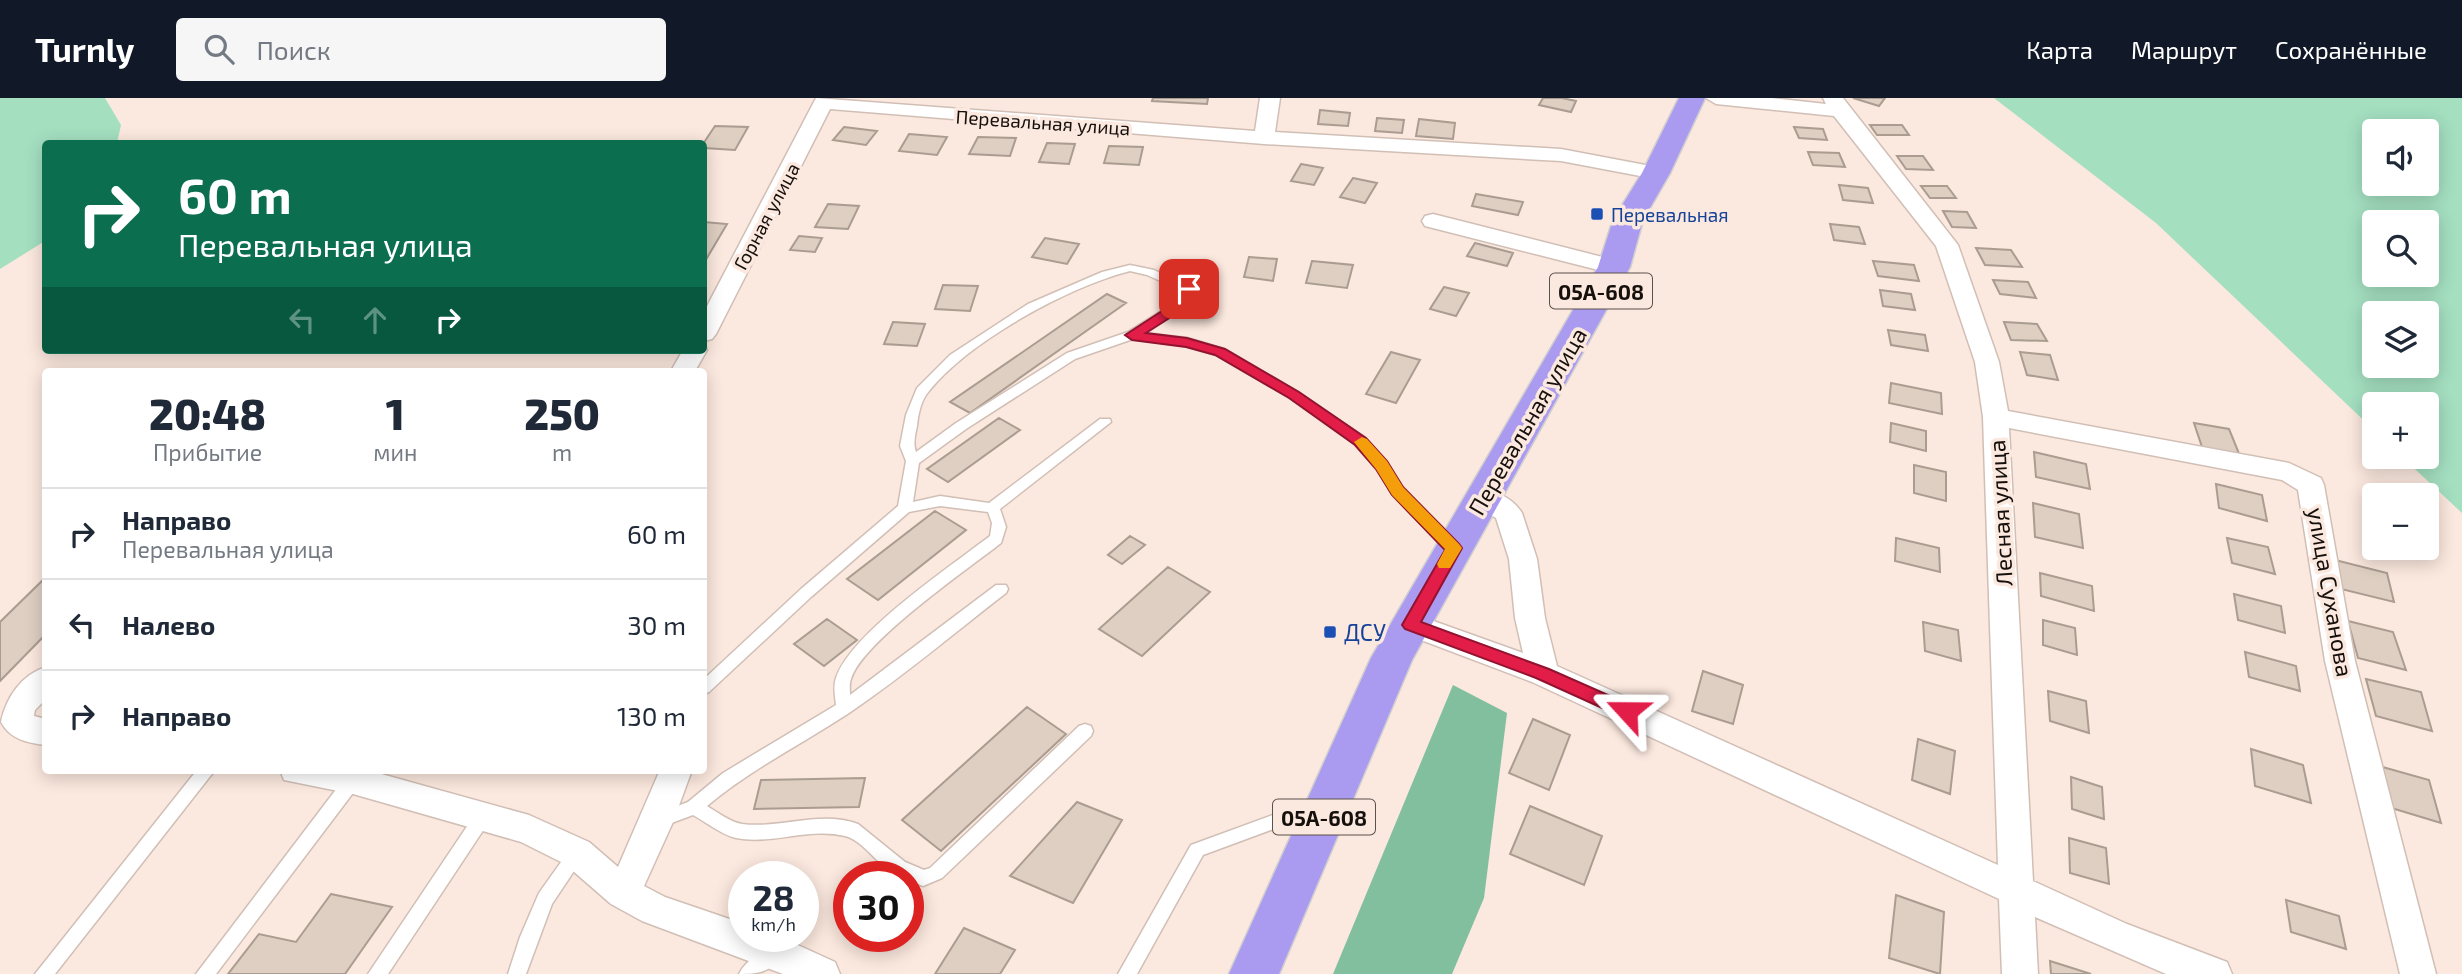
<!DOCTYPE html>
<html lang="ru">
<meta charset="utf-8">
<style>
:root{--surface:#fff;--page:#f6f6f7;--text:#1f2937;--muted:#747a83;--line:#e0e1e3;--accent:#111827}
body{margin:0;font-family:"Exo 2",sans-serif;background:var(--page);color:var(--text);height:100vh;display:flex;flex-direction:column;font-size:26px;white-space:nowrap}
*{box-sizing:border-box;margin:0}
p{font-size:23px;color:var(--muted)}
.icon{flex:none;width:38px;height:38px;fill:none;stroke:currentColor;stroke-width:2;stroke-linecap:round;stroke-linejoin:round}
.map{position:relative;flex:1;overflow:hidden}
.panel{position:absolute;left:42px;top:270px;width:665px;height:406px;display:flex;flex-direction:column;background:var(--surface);border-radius:7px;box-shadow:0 4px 18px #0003}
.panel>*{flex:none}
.banner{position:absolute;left:42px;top:42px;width:665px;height:214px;border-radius:7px;box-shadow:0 4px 18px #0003;background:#0b6e4f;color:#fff;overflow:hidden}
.tools{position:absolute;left:2362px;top:21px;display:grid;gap:14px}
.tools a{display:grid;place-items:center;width:77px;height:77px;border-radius:7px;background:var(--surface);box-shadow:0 4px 18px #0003;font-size:35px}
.speed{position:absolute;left:728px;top:763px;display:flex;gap:14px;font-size:35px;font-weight:700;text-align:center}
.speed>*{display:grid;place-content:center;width:91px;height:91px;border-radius:50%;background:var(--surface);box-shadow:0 4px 18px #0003;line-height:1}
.speed small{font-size:18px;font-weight:400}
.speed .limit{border:10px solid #d22;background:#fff;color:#111}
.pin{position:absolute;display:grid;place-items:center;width:60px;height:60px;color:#fff;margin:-30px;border-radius:14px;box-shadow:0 4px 10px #0006}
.me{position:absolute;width:77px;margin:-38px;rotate:294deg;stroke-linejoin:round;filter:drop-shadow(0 0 5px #0008)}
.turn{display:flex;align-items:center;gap:24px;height:147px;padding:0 21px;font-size:32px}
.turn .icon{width:91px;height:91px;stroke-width:2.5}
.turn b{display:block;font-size:49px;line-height:60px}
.lanes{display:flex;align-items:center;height:66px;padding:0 21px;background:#0003;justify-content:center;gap:35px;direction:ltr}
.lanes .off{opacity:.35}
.eta{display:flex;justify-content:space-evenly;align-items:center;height:119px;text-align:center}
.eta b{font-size:42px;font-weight:800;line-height:49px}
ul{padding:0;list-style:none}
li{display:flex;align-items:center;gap:21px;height:91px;padding:0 21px;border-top:2px solid var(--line)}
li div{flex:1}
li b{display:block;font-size:26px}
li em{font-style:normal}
header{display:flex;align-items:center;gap:42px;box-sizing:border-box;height:98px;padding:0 35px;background:var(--accent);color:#fff}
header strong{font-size:33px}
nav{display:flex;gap:38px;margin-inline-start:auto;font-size:24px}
.search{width:490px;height:63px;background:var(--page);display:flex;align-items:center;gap:18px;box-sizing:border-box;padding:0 24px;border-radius:7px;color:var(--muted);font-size:26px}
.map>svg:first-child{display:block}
.green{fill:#a4dfc0;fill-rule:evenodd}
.forest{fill:#81bf9f}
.building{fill:#decfc2;stroke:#aa9c90;stroke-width:2}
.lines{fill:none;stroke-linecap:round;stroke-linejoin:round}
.service-casing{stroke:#d1bfb6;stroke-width:3}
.minor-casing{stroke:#d1bfb6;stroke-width:3}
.trunk-casing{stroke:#d0cfcf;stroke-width:3}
.service{fill:#fff;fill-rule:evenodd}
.minor{fill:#fff;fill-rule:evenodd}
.trunk{fill:#aa9bf0;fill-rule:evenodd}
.route{fill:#e11d48;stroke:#92132f;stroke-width:2}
.slow{fill:#f59e0b}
.transit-dot{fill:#1a4fb4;stroke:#fbe8de;stroke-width:2.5}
.labels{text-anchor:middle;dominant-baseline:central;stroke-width:7;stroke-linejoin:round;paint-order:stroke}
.far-street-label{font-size:19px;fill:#16100d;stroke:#fbe8de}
.far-transit-label{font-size:19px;fill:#164399;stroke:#fbe8de;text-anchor:start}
.shield{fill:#fbe8de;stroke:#5b514c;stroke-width:2}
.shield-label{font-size:21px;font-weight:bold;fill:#16100d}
.street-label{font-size:23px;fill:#16100d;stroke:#fbe8de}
.transit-label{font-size:23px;fill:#164399;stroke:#fbe8de;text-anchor:start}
</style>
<header>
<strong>Turnly</strong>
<div class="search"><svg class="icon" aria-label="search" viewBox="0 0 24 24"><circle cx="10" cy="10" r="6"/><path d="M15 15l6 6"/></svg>Поиск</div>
<nav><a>Карта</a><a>Маршрут</a><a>Сохранённые</a></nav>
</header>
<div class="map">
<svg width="2462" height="876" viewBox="0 0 2462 876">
<rect width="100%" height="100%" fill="#fbe8de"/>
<path class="green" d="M0,0H105L121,27L117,45L46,46L45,143L0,171Z
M1994,0H2462V415L2402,359H2427V306H2375V333L2156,125ZM2375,33H2427V86H2375ZM2375,124H2427V177H2375ZM2375,215H2427V268H2375Z"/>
<path class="forest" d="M1453,587L1507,615L1484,800L1452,876H1333Z"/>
<path class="building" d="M1153,0H1208L1207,6L1152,3Z
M1543,0H1562L1576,3L1571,14L1539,7Z
M1853,0H1885L1879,8Z
M1320,12L1350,15L1348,28L1318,26Z
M1377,20L1404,22L1402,35L1375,33Z
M1419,21L1455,25L1453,41L1416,38Z
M1870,27H1902L1909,37H1877Z
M715,28L748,29L735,52L704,50L703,46Z
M844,29L877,33L866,47L833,42Z
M1794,29L1823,31L1827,42L1799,40Z
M909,36L947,39L937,57L899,53Z
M978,39L1016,40L1010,58L969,56Z
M1047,45L1075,46L1069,66L1039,64Z
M1109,48L1143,49L1139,67L1104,65Z
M1808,54L1839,55L1845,69L1813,67Z
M1897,58H1923L1933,72L1906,71Z
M1301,66L1323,70L1314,87L1291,83Z
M1353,80L1377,85L1365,105L1340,99Z
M1839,87L1868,90L1873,105L1843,102Z
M1921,88H1947L1956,100H1930Z
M1476,96L1523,104L1518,117L1472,108Z
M828,106L859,108L848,131L815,129Z
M1943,113L1967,114L1976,130L1952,129Z
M704,124L727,126L704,165Z
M1830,126L1859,129L1865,146L1834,142Z
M799,138L822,140L815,154L790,152Z
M1045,140L1079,146L1067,166L1032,159Z
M1475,145L1513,155L1507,168L1467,158Z
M1976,150L2011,152L2022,169L1985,167Z
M1249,159L1277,161L1273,183L1244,179Z
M1312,163L1353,167L1347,190L1306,185Z
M1873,163L1914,167L1919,183L1878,178Z
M1993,182L2028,184L2036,200L2000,196Z
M943,187L978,188L970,213L935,211Z
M1444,189L1469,195L1456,218L1430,211Z
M1880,192L1911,196L1915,212L1883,208Z
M1107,196L1126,205L970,315L950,304Z
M893,224L925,226L917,248L884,246Z
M2004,224L2037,226L2047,243L2011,242Z
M1888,232L1925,237L1928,253L1891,247Z
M1391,254L1420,262L1396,305L1366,296Z
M2020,254L2050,257L2058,282L2027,277Z
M1891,285L1941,295L1942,316L1889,305Z
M999,320L1020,332L948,384L927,371Z
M1891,325L1926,333V353L1890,344Z
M2194,325L2229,331L2240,358L2203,352Z
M2034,354L2086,366L2090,391L2036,379Z
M1914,367L1946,374V403L1914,395Z
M2216,386L2262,397L2267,423L2219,410Z
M2033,405L2079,416L2083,450L2035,439Z
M935,413L966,432L878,502L847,481Z
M1130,438L1145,447L1122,466L1108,457Z
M1896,440L1939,450L1940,474L1895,463Z
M2227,440L2268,449L2275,476L2232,465Z
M2335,462L2387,475L2394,504L2341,491Z
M1168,469L1210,494L1142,558L1099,531Z
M2040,475L2092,488L2094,513L2041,498Z
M46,479V536L0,583V524Z
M2234,496L2281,508L2285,535L2238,522Z
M827,521L857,542L824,568L794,546Z
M2043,522L2075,530L2077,557L2043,547Z
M2348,523L2393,534L2406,572L2358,560Z
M1923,524L1958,532L1961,563L1925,553Z
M2245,554L2296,568L2300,593L2249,579Z
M1703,573L1743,587L1733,626L1692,613Z
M2366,581L2421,594L2432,633L2376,618Z
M2048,593L2086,603L2089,635L2050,623Z
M1027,609L1066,636L941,753L902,722Z
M1533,621L1570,637L1549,692L1509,675Z
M1918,641L1955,653L1950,696L1912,682Z
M2251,651L2303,667L2311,705L2255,688Z
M2379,668L2429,682L2441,725L2388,709Z
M2071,679L2102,689L2104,721L2072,711Z
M865,680L859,709L754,711L761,682Z
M1077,704L1122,722L1073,805L1010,778Z
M1530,708L1602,738L1584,787L1510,756Z
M2069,740L2106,750L2109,786L2070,775Z
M331,796L392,809L345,876H228L259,836L296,844Z
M1896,797L1944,814L1940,876L1889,860Z
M2286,802L2339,818L2346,851L2291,834Z
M964,830L1015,852L1000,876H935Z
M2050,863L2091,876H2051Z"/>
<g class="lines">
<defs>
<path id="service" d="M1130,167L1154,172L1195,191L1192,204L1144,235L1187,240L1224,251L1298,294L1365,340L1386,364L1402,390L1459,446L1461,450L1459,454H1449L1392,396L1376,370L1355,346L1290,300L1216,257L1186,248L1133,241L1075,261L966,331L919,365L913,404L940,398L989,405L1100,321H1110L1111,324L1000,411L1006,429L1001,445C968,471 862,544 851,581C849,586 850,592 850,597L996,487H1006L1008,491L1006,495C954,535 904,578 849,615C802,646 751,671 707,708C717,714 730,724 742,726C780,731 821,712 858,726L905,764L924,772L930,770L1079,628L1085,626L1091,628L1093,633L1091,638L942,780L923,788L908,782V779C883,779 867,743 845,738C810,729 772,747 736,740C722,737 706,724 693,717L658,730L652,728L650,723L652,718L688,704L723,675L836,607C835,598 833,589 836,580C851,535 951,468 990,438L992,425L988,414L940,408L909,414L811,499L709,594L704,596V581L801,491L898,408L906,363L900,348L906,317L917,290L950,257L1028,206L1102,174ZM1130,173L1147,177L1183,193L1182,200L1128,234L1067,255L956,325L916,354C913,346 915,337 917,328C918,317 921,302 929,293C969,243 1068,189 1130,173Z
M197,672H215L55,876H35Z
M353,675L359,677L361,682L359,687L216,876H196L347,677Z
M1319,700L1325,702L1327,707L1325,712L1203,757L1137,876H1118L1191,747Z
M482,713L488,715L490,720L488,725L388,876H368L476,715Z
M577,747L583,750L586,755L552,806L526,876H508L520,839L539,795L571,750Z
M771,849L777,851L780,857C772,875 756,876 739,876C744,865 760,853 771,849Z"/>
<path id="minor" d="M816,0L1255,33L1260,0H1280L1275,34L1561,51L1656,69L1663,71L1666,75L1663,79L1656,81L1561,63L1264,46L830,11L716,236L712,241L704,243V214Z
M1706,0H1772L1826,6L1823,0H1843L1958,147L1999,264L2008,313L2289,365L2321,380L2324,387L2355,563L2436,876H2400L2325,563L2298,392L2282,382L2009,330L2033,783L2127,826L2227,864L2232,876H2166L2035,819L2038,876H2002L1999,801L1532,584L1400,534L1396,526L1400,518L1411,515L1523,555L1515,520L1509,461L1496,420L1473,407L1469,400L1473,393C1490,388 1513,400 1522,415L1537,461L1545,520L1557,568L1998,767L1983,319L1975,264L1936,148L1834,18L1716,6Z
M1433,116L1622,164L1625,169L1622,174L1614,176L1425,128L1422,123L1425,118Z
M704,247L707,252L695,273H671L683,252H704Z
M46,569V601L35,612L34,618L46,621V647C27,645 10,641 1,624C6,600 21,577 46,569Z
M280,672H367L529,717L589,744L618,769L660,672H692L673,724L644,788L665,799L744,826V838H778L835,864L840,876H783L642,823L611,806L565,766L521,744L353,696L284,682Z"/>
<path id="trunk" d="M1679,0H1705L1670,75L1643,122L1630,169L1412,562L1279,876H1229L1371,560L1598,169L1613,122L1642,75Z"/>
</defs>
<use href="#service" class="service-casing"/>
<use href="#minor" class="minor-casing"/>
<use href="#trunk" class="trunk-casing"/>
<use href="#service" class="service"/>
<use href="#minor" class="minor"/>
<use href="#trunk" class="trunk"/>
</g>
<path class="route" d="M1189,188L1196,191L1193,205L1146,235L1187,240L1225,251L1299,294L1366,340L1387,363L1403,389L1459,446L1462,450L1421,524L1549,571L1633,608L1636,613L1633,618L1627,621L1620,618L1536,580L1405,531L1402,527L1445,452L1392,397L1376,371L1355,347L1289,300L1215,257L1186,249L1132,242L1125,237L1182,200L1183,191Z"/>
<path class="slow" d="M1362,339L1367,341L1387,363L1403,389L1459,446L1462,450L1450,470H1439L1437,466L1445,451L1392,397L1376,371L1354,344Z"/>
<g class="transit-dot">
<rect x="1590" y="109" width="14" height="14" rx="3.5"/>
<rect x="1323" y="527" width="14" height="14" rx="3.5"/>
</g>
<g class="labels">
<g class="far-street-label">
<text transform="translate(1043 24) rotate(4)">Перевальная улица</text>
<text transform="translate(766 118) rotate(-62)">Горная улица</text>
</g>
<g class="far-transit-label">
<text x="1611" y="116">Перевальная</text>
</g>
<g class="shield">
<rect x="1550" y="175.5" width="102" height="35" rx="5"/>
<rect x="1273" y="701.5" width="102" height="35" rx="5"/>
</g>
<g class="shield-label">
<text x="1601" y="193">05А-608</text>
<text x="1324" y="719">05А-608</text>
</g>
<g class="street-label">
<text transform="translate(1527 323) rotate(-60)">Перевальная улица</text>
<text transform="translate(2000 415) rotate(-93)">Лесная улица</text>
<text transform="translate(2331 494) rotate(80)">улица Суханова</text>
</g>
<g class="transit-label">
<text x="1344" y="534">ДСУ</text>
</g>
</g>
</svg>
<div class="tools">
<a><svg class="icon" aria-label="sound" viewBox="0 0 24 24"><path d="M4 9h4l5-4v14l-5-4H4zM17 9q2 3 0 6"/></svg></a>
<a><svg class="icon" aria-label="search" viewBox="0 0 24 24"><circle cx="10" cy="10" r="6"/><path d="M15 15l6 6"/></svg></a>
<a><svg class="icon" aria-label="layers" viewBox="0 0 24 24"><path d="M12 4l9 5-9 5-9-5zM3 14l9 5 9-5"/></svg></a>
<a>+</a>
<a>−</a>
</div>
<div class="speed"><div>28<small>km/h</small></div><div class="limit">30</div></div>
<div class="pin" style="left:1189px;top:191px;background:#d93025"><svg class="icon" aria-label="arrive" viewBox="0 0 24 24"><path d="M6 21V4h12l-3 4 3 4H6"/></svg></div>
<svg class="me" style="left:1627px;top:613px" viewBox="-20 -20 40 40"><path d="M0-17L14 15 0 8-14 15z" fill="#e11d48" stroke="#fff" stroke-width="4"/></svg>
<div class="banner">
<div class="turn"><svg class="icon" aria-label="right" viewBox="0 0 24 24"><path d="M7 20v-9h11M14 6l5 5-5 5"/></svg><div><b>60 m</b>Перевальная улица</div></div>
<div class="lanes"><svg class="icon off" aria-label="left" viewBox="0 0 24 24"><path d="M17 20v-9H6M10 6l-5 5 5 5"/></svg><svg class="icon off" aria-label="ahead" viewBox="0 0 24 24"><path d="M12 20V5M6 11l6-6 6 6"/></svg><svg class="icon" aria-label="right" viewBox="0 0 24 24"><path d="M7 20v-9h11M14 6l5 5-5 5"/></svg></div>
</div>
<section class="panel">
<div class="eta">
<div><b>20:48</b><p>Прибытие</p></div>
<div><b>1</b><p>мин</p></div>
<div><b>250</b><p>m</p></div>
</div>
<ul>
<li><svg class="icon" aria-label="right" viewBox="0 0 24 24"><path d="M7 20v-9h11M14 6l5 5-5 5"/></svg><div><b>Направо</b><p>Перевальная улица</p></div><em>60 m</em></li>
<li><svg class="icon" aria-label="left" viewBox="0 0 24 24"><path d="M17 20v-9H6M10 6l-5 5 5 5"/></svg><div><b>Налево</b></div><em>30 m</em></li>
<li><svg class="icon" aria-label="right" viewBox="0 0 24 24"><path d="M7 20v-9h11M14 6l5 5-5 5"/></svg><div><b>Направо</b></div><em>130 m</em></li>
</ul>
</section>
</div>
